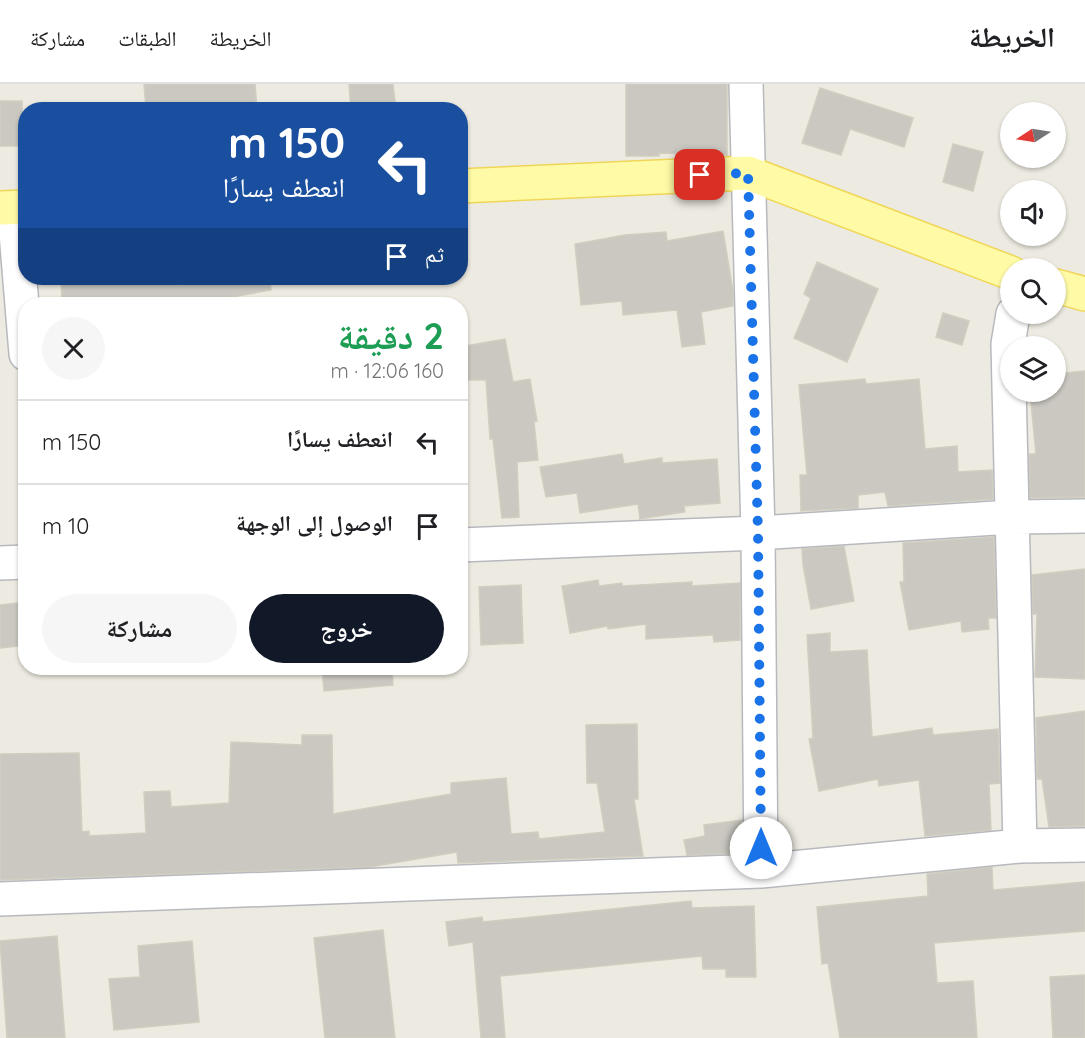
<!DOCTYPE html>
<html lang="ar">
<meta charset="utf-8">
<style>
:root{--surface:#fff;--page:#f6f6f6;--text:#202124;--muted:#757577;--line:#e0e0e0;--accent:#111827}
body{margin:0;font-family:Quicksand,"Noto Naskh Arabic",sans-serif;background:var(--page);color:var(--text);direction:rtl;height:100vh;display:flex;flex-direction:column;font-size:22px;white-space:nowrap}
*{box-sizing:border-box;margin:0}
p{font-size:20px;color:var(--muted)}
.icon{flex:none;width:33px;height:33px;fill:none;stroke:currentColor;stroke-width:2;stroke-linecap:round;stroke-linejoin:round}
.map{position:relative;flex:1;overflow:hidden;direction:ltr}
.panel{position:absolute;left:18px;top:213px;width:450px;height:378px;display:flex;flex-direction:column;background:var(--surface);border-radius:24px;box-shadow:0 2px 4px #0004;direction:rtl}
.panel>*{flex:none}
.banner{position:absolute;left:18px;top:18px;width:450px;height:183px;border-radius:24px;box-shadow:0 2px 4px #0004;direction:rtl;background:#1a4fa0;color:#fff;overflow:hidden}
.needle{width:39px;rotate:258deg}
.fabs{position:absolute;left:1000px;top:18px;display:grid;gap:12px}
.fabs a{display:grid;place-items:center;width:66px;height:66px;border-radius:50%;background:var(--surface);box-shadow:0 2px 4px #0004;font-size:30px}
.pin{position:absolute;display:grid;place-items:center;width:51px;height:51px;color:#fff;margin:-26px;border-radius:12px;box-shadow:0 3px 9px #0006}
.me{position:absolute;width:66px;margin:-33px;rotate:0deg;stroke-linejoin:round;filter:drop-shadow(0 0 4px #0008)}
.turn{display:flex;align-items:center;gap:21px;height:126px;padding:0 24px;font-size:27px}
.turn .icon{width:78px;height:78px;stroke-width:2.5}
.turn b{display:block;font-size:42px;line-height:51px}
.then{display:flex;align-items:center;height:57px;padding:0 24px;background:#0003;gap:12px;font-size:22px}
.round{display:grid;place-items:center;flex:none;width:63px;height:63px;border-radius:32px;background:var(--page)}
.overview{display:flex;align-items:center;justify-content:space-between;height:102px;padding:0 24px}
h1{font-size:36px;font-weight:700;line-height:45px;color:#1e9e55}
.primary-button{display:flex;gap:12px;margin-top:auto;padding:12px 24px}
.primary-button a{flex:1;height:69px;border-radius:36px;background:var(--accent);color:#fff;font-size:24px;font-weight:700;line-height:69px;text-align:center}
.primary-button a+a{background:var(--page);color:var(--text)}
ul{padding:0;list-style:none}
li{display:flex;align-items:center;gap:18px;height:84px;padding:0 24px;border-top:2px solid var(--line)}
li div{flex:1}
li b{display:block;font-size:22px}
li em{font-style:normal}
header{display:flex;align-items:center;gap:36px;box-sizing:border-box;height:84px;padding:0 30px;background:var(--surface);border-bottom:2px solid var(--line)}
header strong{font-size:28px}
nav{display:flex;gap:33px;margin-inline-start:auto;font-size:21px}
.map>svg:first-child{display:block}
.building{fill:#cac8c1;stroke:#d1cec0;stroke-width:1.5}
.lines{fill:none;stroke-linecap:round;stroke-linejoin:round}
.minor-casing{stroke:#b7b9be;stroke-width:36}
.primary-casing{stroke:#f0d657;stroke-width:36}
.minor{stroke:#fff;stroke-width:33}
.primary{stroke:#fefaa5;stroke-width:33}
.route{stroke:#1a73e8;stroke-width:10;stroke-dasharray:0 18}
</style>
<header>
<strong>الخريطة</strong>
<nav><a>الخريطة</a><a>الطبقات</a><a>مشاركة</a></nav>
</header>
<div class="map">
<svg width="1085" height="954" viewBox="0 0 1085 954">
<rect width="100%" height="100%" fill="#edebe1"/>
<path class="building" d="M144,0H255L257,26H146Z
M349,0H393L396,26H351Z
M626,0H727V71L659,69V72H626Z
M820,4L913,34L904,63L850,45L841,71L802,59Z
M0,17H22L23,62H0Z
M953,60L983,68L973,107L943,98Z
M723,147L733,207V222L701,228L705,260L682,263L677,226L623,231L622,217L581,221L575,160L625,151L666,148L667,157Z
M817,178L878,205L847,278L794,254L811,214L804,210Z
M61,194H115L181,201L180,194H270L271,206L215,216V220H122L123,217L62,220Z
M943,229L969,237L962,261L936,253Z
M505,255L513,298L530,295L537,337L534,338L538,376L517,378L519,433L502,434L493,355H490L486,296H460V263Z
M1085,287V413L1030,414L1029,370H1036L1030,308H1056V290Z
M865,295L866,300L919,295L925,365L957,362L958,388L992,386L993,415L888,422L885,408L858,411V424L801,427L800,391H807L799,301Z
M622,370L624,380L662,374V379L717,375L720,419L684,422L685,428L640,435L638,420L580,429L577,409L546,413L540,383Z
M994,453L996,534H988L989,545L962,548L961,537L909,546L900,498H904L903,459Z
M844,462L854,517L811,525L803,481L802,465Z
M1085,485V595L1035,593L1037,530H1033L1032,491Z
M598,496L599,502L622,499V502L692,498V502L740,499V556L714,558L713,551L646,555V540L608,545V542L570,549L562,502Z
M521,501L523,559L481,561L479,503Z
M26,518V561L0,564V521Z
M830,549V568L867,566L872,653L932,644L933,651L998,645L1000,699L989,700L991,746L925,752L919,696L879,702L878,695L819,707L809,655L813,654L807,551Z
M322,584H392L393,601L324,607Z
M1085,627V742L1049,743L1042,695H1037L1036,634Z
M637,640L638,715H634L643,772L458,779L457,768L370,783L0,796V670L79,669L82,748L89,747V752L146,749L144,708L170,707L171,723L229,719L231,658L302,661V651H332L333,730L451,710V699L506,694L511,750L538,748L539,755L605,748L597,699H587L586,641Z
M742,736V769L687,771L684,756L705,752L704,741Z
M992,783L993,806L1085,798V847L934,859L937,899L973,897L977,954H840L828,879L822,880L817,823L928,812L927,790Z
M691,817L692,824L754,822L756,893H726V885H703L702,872L500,892L505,954H481L473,858L449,862L446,838L482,833L483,838Z
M383,846L395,954H325L314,854Z
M57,852L65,954H7L0,857Z
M192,857L199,938L114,946L109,895L140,893L138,862Z
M1085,891V954H1053L1050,893Z"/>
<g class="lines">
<defs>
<path id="minor" d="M746,0L758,449L761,787
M14,124L26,270
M1013,230L1008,260L1020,762
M460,461L758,449L1012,433L1085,432
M0,479L26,478
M0,815L761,787L1020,762L1085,761"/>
<path id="primary" d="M460,102L748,89L1011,189
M0,124L26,123
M1056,202L1085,210"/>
</defs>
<use href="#minor" class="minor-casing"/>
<use href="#primary" class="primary-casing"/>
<use href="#minor" class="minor"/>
<use href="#primary" class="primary"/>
</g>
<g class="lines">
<path class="route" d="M700,91L748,89L758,449L761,764"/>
</g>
</svg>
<div class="fabs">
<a><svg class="needle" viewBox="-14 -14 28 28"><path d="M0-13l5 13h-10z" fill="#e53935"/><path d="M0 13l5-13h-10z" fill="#757577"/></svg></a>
<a><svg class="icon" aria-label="sound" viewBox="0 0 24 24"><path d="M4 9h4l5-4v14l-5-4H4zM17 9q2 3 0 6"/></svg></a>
<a><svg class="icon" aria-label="search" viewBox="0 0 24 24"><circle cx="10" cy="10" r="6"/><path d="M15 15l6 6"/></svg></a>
<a><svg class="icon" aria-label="layers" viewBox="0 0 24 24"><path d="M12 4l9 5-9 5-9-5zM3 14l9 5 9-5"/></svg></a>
</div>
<div class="pin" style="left:700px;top:91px;background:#d93025"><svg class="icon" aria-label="arrive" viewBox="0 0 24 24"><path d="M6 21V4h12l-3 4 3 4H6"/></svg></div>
<svg class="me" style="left:761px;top:764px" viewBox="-20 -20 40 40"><circle r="19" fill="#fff"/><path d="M0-13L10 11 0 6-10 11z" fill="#1a73e8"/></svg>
<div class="banner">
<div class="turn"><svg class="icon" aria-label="left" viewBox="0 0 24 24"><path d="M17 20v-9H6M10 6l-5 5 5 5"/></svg><div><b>150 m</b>انعطف يسارًا</div></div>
<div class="then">ثم<svg class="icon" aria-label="arrive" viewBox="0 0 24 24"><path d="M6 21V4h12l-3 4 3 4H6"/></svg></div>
</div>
<section class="panel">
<div class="overview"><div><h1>2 دقيقة</h1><p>160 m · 12:06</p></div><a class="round"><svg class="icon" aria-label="close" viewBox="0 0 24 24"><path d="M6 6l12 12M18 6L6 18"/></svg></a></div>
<ul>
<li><svg class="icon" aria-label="left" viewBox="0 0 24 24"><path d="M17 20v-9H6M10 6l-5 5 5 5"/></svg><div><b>انعطف يسارًا</b></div><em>150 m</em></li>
<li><svg class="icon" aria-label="arrive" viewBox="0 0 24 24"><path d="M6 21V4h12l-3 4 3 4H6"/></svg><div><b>الوصول إلى الوجهة</b></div><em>10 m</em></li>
</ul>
<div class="primary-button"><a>خروج</a><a>مشاركة</a></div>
</section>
</div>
